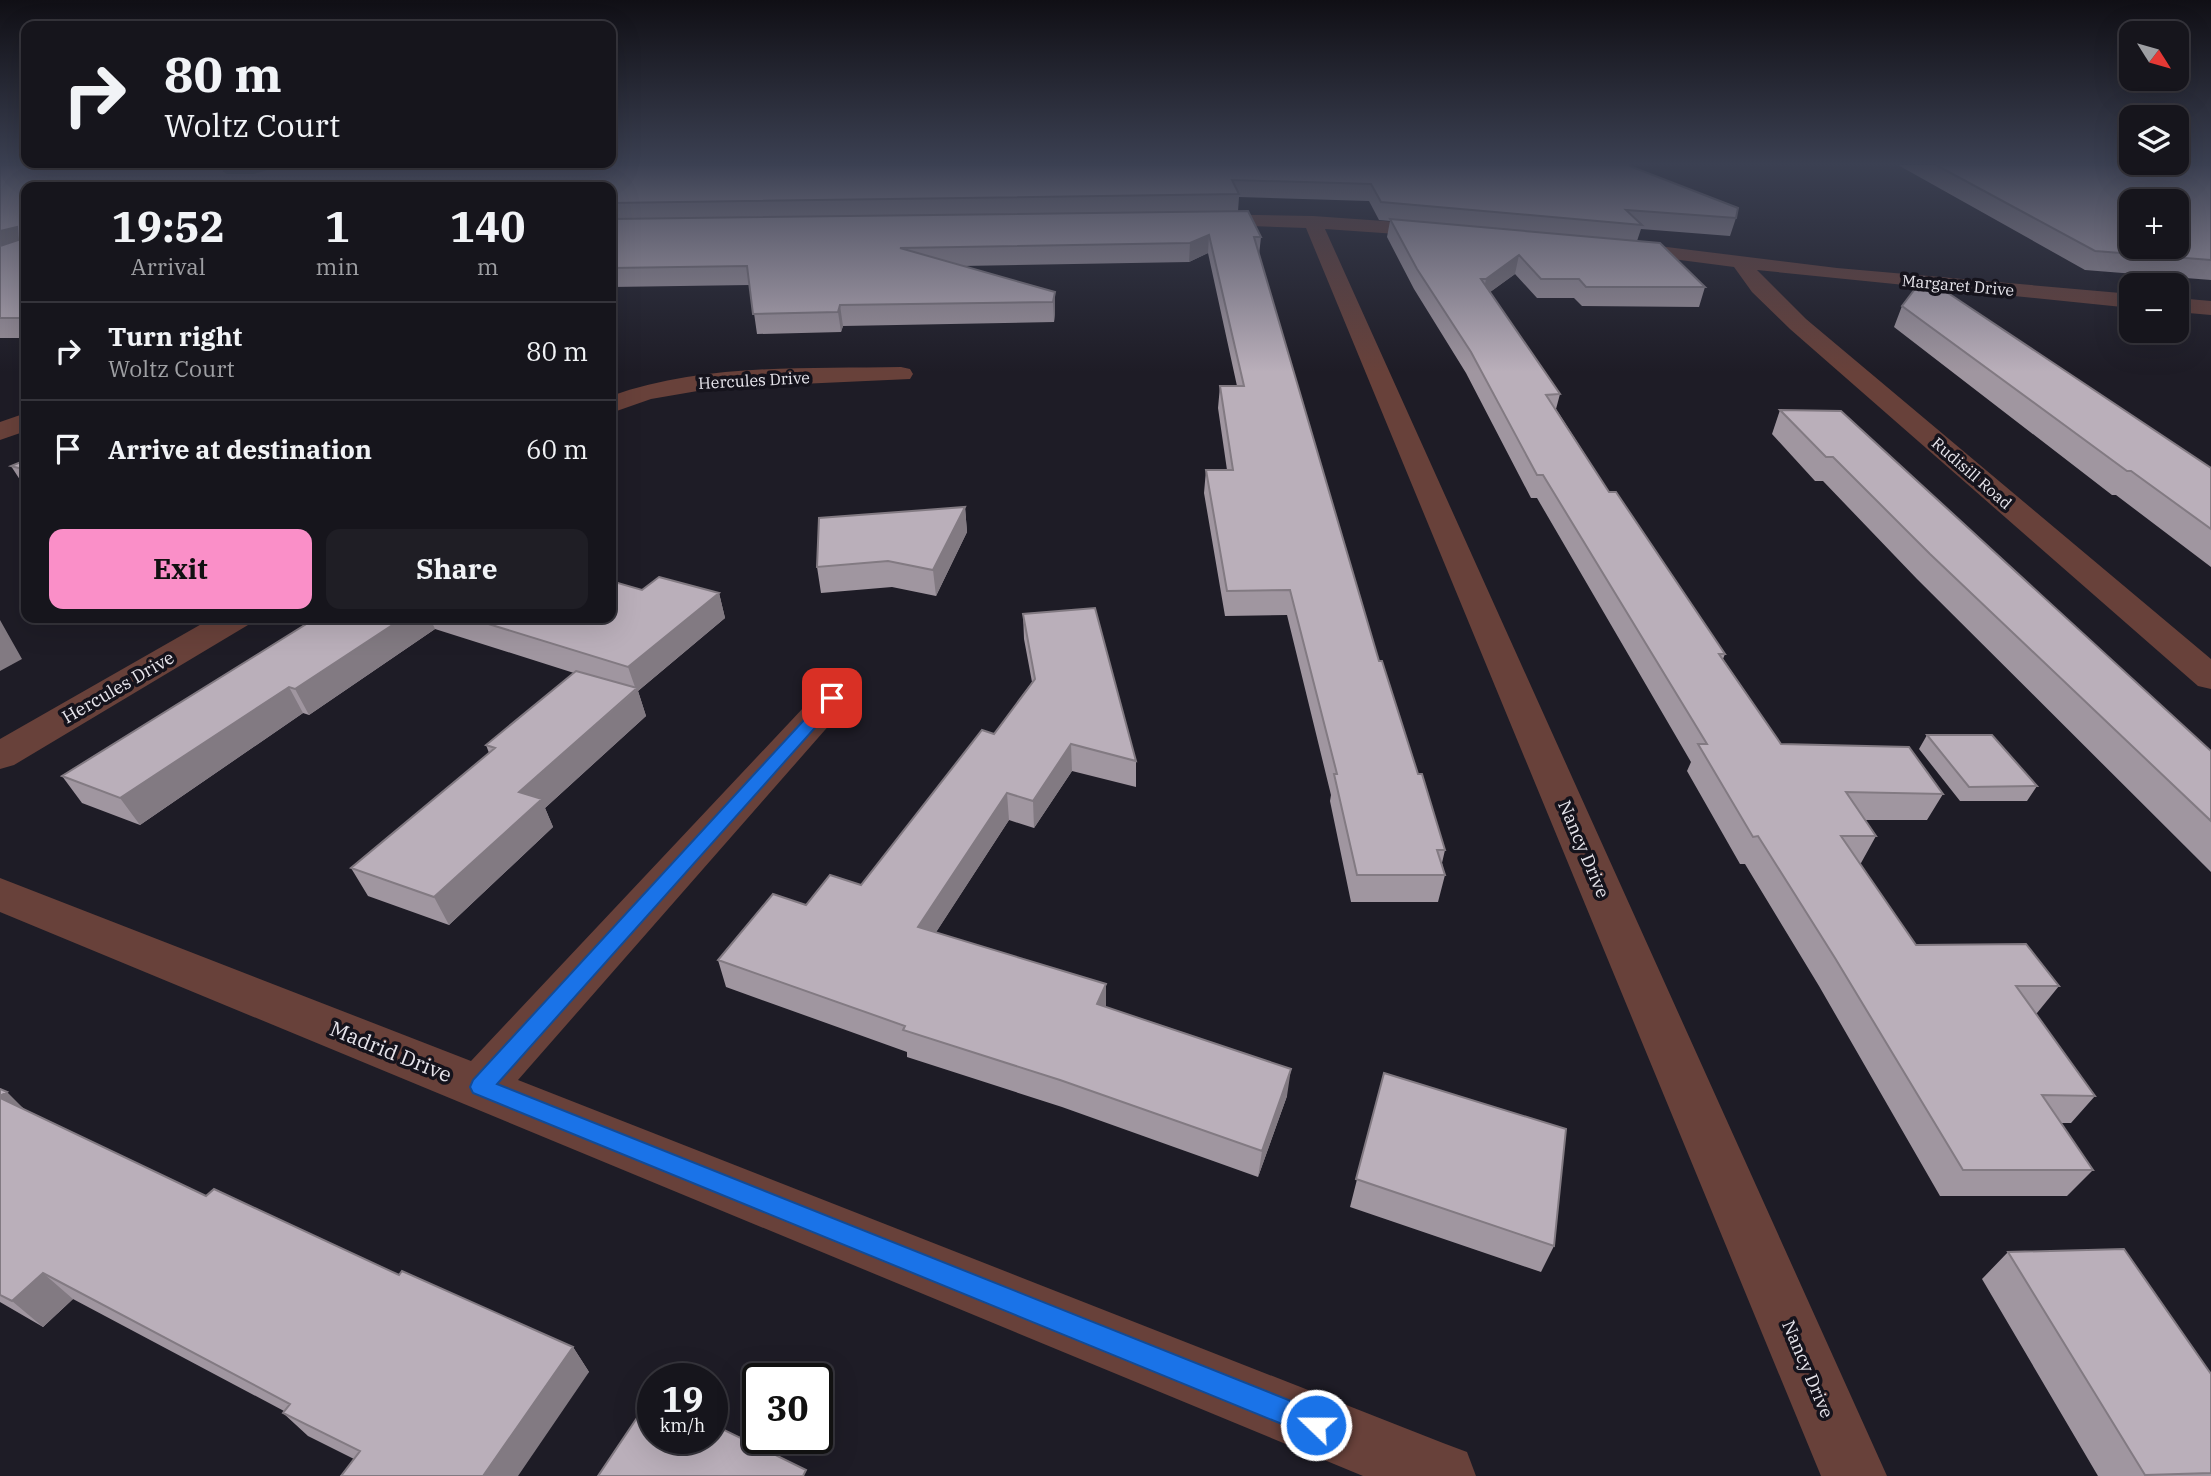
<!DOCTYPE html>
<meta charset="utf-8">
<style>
:root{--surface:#16151c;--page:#1f1e25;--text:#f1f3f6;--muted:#9e9fa3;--line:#35343b;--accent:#fa8fc8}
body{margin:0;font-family:"IBM Plex Serif",serif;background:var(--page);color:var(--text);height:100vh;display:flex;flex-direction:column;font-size:26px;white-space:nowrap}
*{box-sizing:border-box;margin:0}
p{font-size:23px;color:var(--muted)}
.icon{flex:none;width:38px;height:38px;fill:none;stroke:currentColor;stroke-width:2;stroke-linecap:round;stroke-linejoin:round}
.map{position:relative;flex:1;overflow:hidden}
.details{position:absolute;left:21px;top:182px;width:595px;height:441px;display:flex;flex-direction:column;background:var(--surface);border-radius:14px;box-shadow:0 7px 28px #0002,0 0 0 2px var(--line)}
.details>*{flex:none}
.banner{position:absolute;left:21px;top:21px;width:595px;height:147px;border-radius:14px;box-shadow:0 7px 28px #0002,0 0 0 2px var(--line);background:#16151c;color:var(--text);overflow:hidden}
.needle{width:46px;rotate:127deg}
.buttons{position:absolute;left:2119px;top:21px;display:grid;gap:14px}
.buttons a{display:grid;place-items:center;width:70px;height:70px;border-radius:14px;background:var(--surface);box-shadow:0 7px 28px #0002,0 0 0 2px var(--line);font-size:35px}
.speed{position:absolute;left:637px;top:1363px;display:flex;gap:14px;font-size:35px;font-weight:700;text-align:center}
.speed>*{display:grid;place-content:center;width:91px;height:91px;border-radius:50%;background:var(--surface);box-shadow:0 7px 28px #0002,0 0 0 2px var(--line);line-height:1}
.speed small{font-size:18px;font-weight:400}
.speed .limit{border:4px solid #111;border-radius:10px;background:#fff;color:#111}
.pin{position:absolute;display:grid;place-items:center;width:60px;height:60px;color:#fff;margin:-30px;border-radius:14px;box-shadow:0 4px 10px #0006}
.me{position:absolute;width:77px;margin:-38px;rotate:292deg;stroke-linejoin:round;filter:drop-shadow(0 0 5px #0008)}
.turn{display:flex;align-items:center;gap:24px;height:147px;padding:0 28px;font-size:32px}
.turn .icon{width:91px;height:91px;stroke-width:2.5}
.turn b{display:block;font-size:49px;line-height:60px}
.eta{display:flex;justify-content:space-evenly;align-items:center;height:119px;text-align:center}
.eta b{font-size:42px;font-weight:800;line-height:49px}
.action{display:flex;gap:14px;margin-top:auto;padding:14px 28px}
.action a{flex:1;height:80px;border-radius:14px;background:var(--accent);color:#111;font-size:28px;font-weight:800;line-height:80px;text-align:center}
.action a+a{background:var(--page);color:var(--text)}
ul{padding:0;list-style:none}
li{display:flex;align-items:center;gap:21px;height:98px;padding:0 28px;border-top:2px solid var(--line)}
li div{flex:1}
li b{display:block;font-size:26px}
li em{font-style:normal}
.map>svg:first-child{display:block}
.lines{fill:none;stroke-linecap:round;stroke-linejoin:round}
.street{fill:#68413a;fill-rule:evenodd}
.wall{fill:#a096a0}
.shaded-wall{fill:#827a82}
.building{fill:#baafba;stroke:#827a82;stroke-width:2;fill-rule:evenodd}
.route{fill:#1a73e8;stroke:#114b97;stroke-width:2}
.labels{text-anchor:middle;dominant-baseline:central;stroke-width:7;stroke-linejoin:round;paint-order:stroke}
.far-street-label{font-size:16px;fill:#e7e5ec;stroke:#15131c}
.street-label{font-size:18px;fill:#e7e5ec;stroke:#15131c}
.near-street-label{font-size:21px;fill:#e7e5ec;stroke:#15131c}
</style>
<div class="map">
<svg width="2211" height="1476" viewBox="0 0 2211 1476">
<rect width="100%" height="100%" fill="#1e1c26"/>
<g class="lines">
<path class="street" d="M1200,214L1313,216L1440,225L1450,231L1440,237L1325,229L1887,1476H1821L1306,228L1193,224L1191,220Z
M1618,241L1837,268L2132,294V308L1757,270L1806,319L2211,659V689L2198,686L1790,329L1752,292L1734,267L1611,251L1608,247L1611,243Z
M2177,298L2211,301V315L2177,312Z
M901,367L910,369L913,374L910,379L715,388L651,399L611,413V396C704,363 804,369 901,367Z
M26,413V431L0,440V422Z
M212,618H253L248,625L14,765L0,769V739Z
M833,687L846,690L851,698L846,706L518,1080L1443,1443L1467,1452L1476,1476H1363L0,912V878L471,1061L820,690Z"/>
</g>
<path class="wall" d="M0,165H1627L1736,218L1730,236L1641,229L1637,241L1705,287L1699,307L1582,306L1574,298H1537L1515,274L1490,292L1560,394L1556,409L1609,492L1725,654L1723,659L1781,744L1943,794L1927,820H1865L1876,836L1861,863H1859L1916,945L2059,986L2037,1013H2035L2095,1096L2071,1123H2060L2093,1170L2067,1196H1940L1819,986L1745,864H1740L1687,771L1691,762L1537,498H1531L1466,373L1414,289L1387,237L1390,221L1379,220L1369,201L1239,197L1238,211L1261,237L1259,255L1379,661L1445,850L1442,863L1445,875L1438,902H1351L1330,801L1331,795L1287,615L1225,616L1204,493L1206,470H1227L1218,408L1220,386H1237L1208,253L1189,262L962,266L1055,292V312L1054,322L843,326L841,332L757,334L750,285L611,287V187H26V338H0Z
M1898,165H2211V280L2085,270Z
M1902,306L2211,468V567L2116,495H2112L1894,327Z
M1780,410L2211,751V872L1917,579L1823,481H1815L1772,434Z
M26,460V489L11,466Z
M965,507L967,532L936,596L892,587L821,593L817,567Z
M642,590L719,593L725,618L638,691L646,716L545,808L553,827L449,925L368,896L351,868L489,753L486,745L574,673L435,629L309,715L303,713L140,825L82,803L62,776L316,618H611Z
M1023,614L1136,761V787L1072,771L1034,828L1009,820L936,932L1106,1007L1287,1096L1258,1177L1062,1107L907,1057V1052L726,987L718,960L806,905L861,885L994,734L1032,682L1024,639Z
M1927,735L2037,786L2027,801H1960L1919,749Z
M1384,1073L1554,1246L1541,1272L1350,1207Z
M0,1089L24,1109L206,1196L573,1347L589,1372L354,1459L308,1436L283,1413L284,1411L73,1299L43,1327L0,1302Z
M2008,1252L2211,1374V1476H2098L1982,1279Z"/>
<path class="shaded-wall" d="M228,165H286L236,180L224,171Z
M17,227L26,242L0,252V231Z
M1209,235L1208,253L1189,262L1190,243Z
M1519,255L1515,274L1482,298L1486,279Z
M1055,292V312L1054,322L1053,302Z
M840,305L843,326L841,332L838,312Z
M965,507L967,532L936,596L933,570Z
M719,593L725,618L638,691L646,716L545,808L553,827L449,925L434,897L519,792L636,690L628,667Z
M403,618H430L435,629L309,715L295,689Z
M0,620L22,659L0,671Z
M289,687L303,713L140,825L120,798Z
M1071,744L1072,771L1034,828L1033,801Z
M1007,793L1009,820L922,954L918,927Z
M1106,984V1011L1097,1004Z
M1291,1069L1287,1096L1258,1177L1262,1151Z
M7,1092L34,1119L0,1099V1096Z
M43,1273L73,1299L43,1327L12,1301Z
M573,1347L589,1372L518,1476H483Z"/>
<path class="building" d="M0,165H228L224,171L227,173H254L280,165H1627L1738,208L1736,218L1626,210L1642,225L1381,202L1371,184L1232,180L1239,194L611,203V187H26V318H0V246L18,240L17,227L0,231Z
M1936,165H2211V260L2095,251ZM2132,201H2177V247H2132Z
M1248,211L1261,237H1254L1379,661H1382L1418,774H1422L1445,850H1437L1445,875H1357L1334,774H1337L1290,590L1227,591L1206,470H1233L1220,386H1244L1209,235L1190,243L900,248L1055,292L1053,302L840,305L838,312L753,314L747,266L611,268V219Z
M1390,219L1660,243L1705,287H1586L1579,279H1541L1519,255L1486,279H1481L1560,394L1546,395L1609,492H1616L1725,654H1719L1781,744L1909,747L1943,794L1846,792L1876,836H1841L1916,945L2026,944L2059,986H2016L2095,1096L2042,1095L2093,1170H1963L1835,958L1758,836L1753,837L1698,744H1707L1543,475H1537L1471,352L1417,269Z
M1924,277L2211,468V529L2131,471H2127L1902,306Z
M1780,410L1841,411L2211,751V821L1930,554L1833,457H1826Z
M26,460V470L11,466Z
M965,507L933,570L888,561L817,567L819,518Z
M659,577L719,593L628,667L469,618H611V581L642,590Z
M1095,608L1136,761L1071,744L1033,801L1007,793L918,927L1106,984L1097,1004L1291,1069L1262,1151L1060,1080L903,1030L905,1026L718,960L773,894L806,905L830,875L861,885L982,730L994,734L1035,679L1023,614Z
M316,618H403L295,689L289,687L120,798L62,776Z
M576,671L637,688L519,792L542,799L434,897L351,868L495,748L486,745Z
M1927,735H1992L2037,786L1969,787Z
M1384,1073L1566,1129L1554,1246L1356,1179Z
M0,1089L7,1092L0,1096Z
M0,1098L206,1196L214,1189L399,1275L402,1271L573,1347L483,1476H341L360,1451L283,1413L290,1404L43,1273L12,1301L0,1295Z
M2124,1249L2211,1374V1473L2145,1475L2008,1252Z
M653,1394V1438H712V1424L806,1470L803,1476H598Z"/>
<linearGradient id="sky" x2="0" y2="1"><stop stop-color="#100f15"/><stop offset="0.44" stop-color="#3b4052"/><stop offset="1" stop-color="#3b4052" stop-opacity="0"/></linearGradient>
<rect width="2211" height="372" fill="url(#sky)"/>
<path class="route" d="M832,694L838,695L840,698L838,702L497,1084L1326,1415L1330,1425L1326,1434L1316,1438L473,1093L470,1087L473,1080L827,695Z"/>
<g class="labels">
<g class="far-street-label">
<text transform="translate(1958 285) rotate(5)">Margaret Drive</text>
<text transform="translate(754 380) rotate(-3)">Hercules Drive</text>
<text transform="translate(1972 473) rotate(41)">Rudisill Road</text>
</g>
<g class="street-label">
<text transform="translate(118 687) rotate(-30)">Hercules Drive</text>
<text transform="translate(1584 849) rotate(67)">Nancy Drive</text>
<text transform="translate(1808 1369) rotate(67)">Nancy Drive</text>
</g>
<g class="near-street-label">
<text transform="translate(391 1051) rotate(22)">Madrid Drive</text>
</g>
</g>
</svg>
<div class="buttons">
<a><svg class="needle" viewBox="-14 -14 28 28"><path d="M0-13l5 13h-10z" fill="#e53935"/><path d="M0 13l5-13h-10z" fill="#9e9fa3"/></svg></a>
<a><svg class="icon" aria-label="layers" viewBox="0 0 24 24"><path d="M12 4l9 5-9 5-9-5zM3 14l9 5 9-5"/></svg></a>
<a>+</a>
<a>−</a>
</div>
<div class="speed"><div>19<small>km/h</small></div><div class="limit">30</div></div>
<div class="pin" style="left:832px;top:698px;background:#d93025"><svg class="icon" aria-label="arrive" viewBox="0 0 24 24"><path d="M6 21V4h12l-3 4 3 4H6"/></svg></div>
<svg class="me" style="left:1316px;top:1425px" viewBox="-20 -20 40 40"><circle r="17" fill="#1a73e8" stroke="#fff" stroke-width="3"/><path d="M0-11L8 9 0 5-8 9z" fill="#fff"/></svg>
<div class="banner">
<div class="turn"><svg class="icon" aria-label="right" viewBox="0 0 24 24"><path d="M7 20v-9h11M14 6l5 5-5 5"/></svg><div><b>80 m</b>Woltz Court</div></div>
</div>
<section class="details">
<div class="eta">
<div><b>19:52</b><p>Arrival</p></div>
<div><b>1</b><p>min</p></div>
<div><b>140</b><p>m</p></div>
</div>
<ul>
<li><svg class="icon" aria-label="right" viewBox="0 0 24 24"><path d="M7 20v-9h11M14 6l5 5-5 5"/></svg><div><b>Turn right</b><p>Woltz Court</p></div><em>80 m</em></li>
<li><svg class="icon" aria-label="arrive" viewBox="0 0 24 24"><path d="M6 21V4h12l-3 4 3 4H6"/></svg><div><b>Arrive at destination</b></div><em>60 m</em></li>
</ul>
<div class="action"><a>Exit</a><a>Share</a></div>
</section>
</div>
